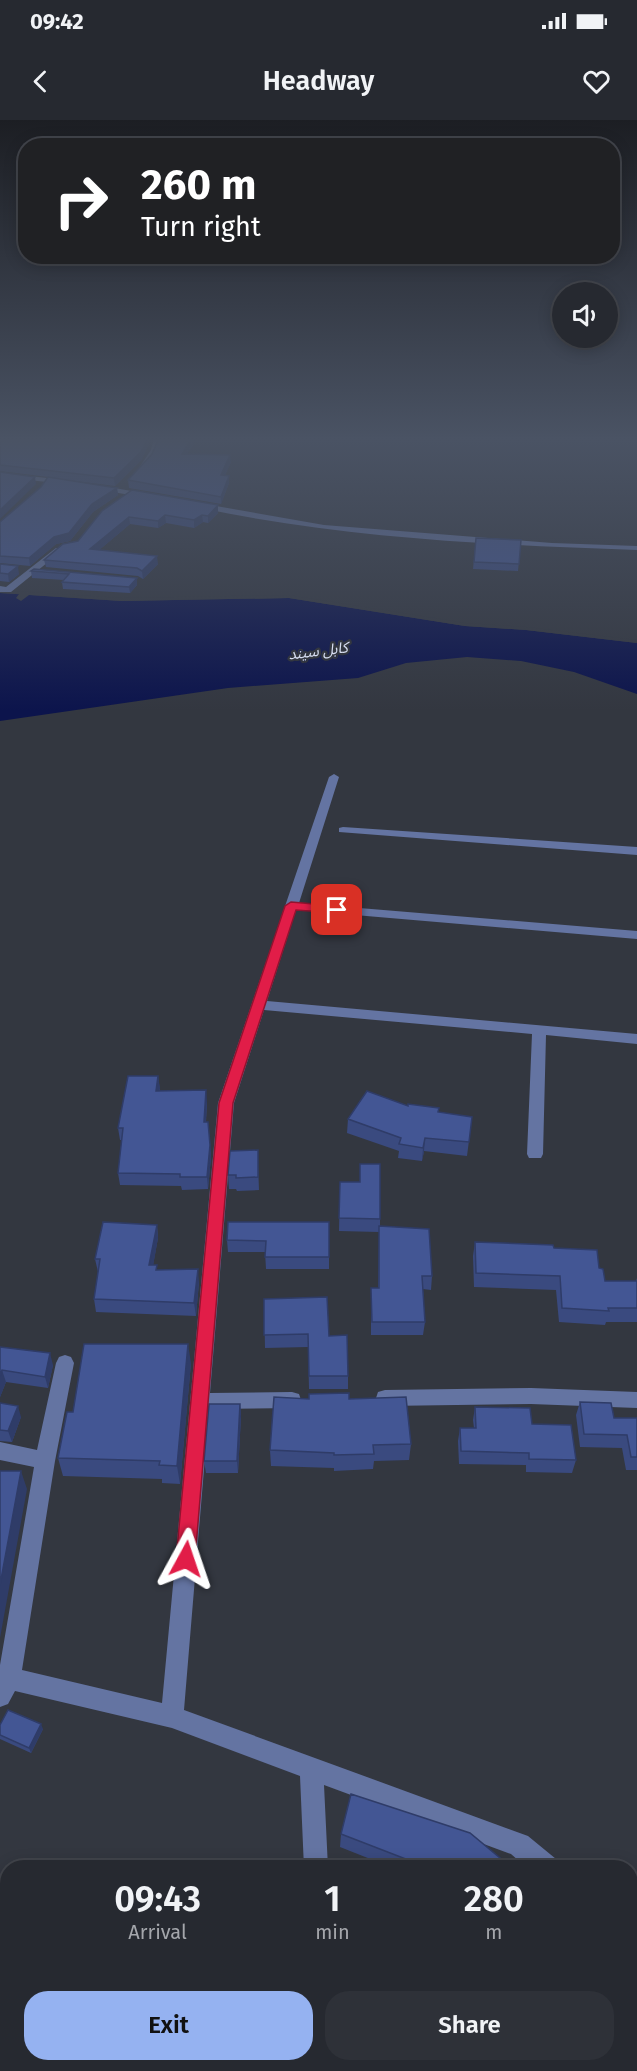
<!DOCTYPE html>
<meta charset="utf-8">
<style>
:root{--surface:#262930;--page:#2e3138;--text:#f1f3f6;--muted:#a4a6ab;--line:#42454c;--accent:#95b2f1}
body{margin:0;font-family:"Fira Sans","Noto Sans Arabic",sans-serif;background:var(--page);color:var(--text);height:100vh;display:flex;flex-direction:column;font-size:22px;white-space:nowrap}
*{box-sizing:border-box;margin:0}
p{font-size:20px;color:var(--muted)}
.icon{flex:none;width:33px;height:33px;fill:none;stroke:currentColor;stroke-width:2;stroke-linecap:round;stroke-linejoin:round}
.map{position:relative;flex:1;overflow:hidden}
.panel{position:absolute;left:0px;top:1740px;width:638px;height:212px;display:flex;flex-direction:column;background:var(--surface);border-radius:24px 24px 0 0;box-shadow:0 3px 15px #0003,0 0 0 2px var(--line)}
.panel>*{flex:none}
.guide{position:absolute;left:18px;top:18px;width:602px;height:126px;border-radius:24px;box-shadow:0 3px 15px #0003,0 0 0 2px var(--line);background:#202124;color:#fff;overflow:hidden}
.buttons{position:absolute;left:552px;top:162px;display:grid;gap:12px}
.buttons a{display:grid;place-items:center;width:66px;height:66px;border-radius:50%;background:var(--surface);box-shadow:0 3px 15px #0003,0 0 0 2px var(--line);font-size:30px}
.pin{position:absolute;display:grid;place-items:center;width:51px;height:51px;color:#fff;margin:-26px;border-radius:12px;box-shadow:0 3px 9px #0006}
.me{position:absolute;width:66px;margin:-33px;rotate:5deg;stroke-linejoin:round;filter:drop-shadow(0 0 4px #0008)}
.turn{display:flex;align-items:center;gap:21px;height:126px;padding:0 24px;font-size:27px}
.turn .icon{width:78px;height:78px;stroke-width:2.5}
.turn b{display:block;font-size:42px;line-height:51px}
.eta{display:flex;justify-content:space-evenly;align-items:center;height:102px;text-align:center}
.eta b{font-size:36px;font-weight:600;line-height:42px}
.action{display:flex;gap:12px;margin-top:auto;padding:12px 24px}
.action a{flex:1;height:69px;border-radius:24px;background:var(--accent);color:#111;font-size:24px;font-weight:600;line-height:69px;text-align:center}
.action a+a{background:var(--page);color:var(--text)}
.status{display:flex;justify-content:space-between;align-items:center;height:42px;padding:0 30px;background:var(--surface);direction:ltr}
.status svg{height:16px;fill:currentColor}
header{display:flex;justify-content:space-between;align-items:center;height:78px;padding:0 24px;background:var(--surface);font-size:27px;font-weight:600}
.map>svg:first-child{display:block}
.water{fill:#0c144c}
.pier{fill:#333740}
.lines{fill:none;stroke-linecap:round;stroke-linejoin:round}
.minor{fill:#6474a2;fill-rule:evenodd}
.wall{fill:#3a4a7f}
.shaded-wall{fill:#2f3c68}
.building{fill:#435694;stroke:#2f3c68;stroke-width:1.5}
.route{fill:#e11d48;stroke:#92132f;stroke-width:1.5}
.labels{text-anchor:middle;dominant-baseline:central;stroke-width:4.5;stroke-linejoin:round;paint-order:stroke}
.far-water-label{font-size:15px;font-style:italic;fill:#d6ddf0;stroke:#333740}
</style>
<div class="status"><b>09:42</b><svg viewBox="0 0 49 12"><path d="M0 12V9h3v3zM5 12V6h3v6zM10 12V3h3v9zM15 12V0h3v12zM26 1h20v11H26zM47 4h2v5h-2z"/></svg></div>
<header><svg class="icon" aria-label="back" viewBox="0 0 24 24"><path d="M15 5l-7 7 7 7"/></svg>Headway<svg class="icon" aria-label="heart" viewBox="0 0 24 24"><path d="M12 20l-8-8c-3-5 5-10 8-4 3-6 11-1 8 4z"/></svg></header>
<div class="map">
<svg width="637" height="1951" viewBox="0 0 637 1951">
<rect width="100%" height="100%" fill="#333740"/>
<path class="water" d="M0,473L122,481L289,478L465,506L526,510L637,523V574L574,552L521,541L467,537L406,543L358,558L228,568L0,601Z"/>
<path class="pier" d="M0,470L122,478L289,475L466,503L526,507L637,520V523L526,510L465,506L289,478L122,481L29,475L21,481L16,478L19,474L0,473Z"/>
<g class="lines">
<path class="minor" d="M154,318H160L157,330L141,354H135L151,330Z
M0,353L66,360L70,362L66,364L0,357Z
M98,365L148,374L152,376L148,378L95,369Z
M199,383L324,405L552,423L637,426V430C492,425 339,418 196,387V383Z
M56,428L63,430L11,472H0V466L6,467Z
M334,654L339,657L299,783L637,811V819L296,790L267,881L637,914V924L546,915L543,1034L541,1038H529L527,1034L532,914L264,890L234,983L210,1273L292,1272L299,1274L301,1280L299,1286L292,1288L209,1289L184,1590L528,1716L556,1739L559,1748H527L511,1734L324,1665L328,1748H304L300,1656L172,1608L15,1571L8,1584L0,1587V1545L34,1347L0,1340V1322L37,1330L56,1243L59,1237L65,1235L71,1237L74,1243L55,1341L22,1550L162,1583L218,983L329,657Z
M343,707L637,727V735L339,712V708Z
M531,1268L637,1272V1288L531,1284L385,1286L378,1284L376,1278L378,1272L385,1270Z
M630,1801L637,1804V1833L630,1830Z
M310,1944H338L341,1951H313Z"/>
</g>
<path class="wall" d="M0,318L142,339L115,366L51,358L117,368L118,375L93,392L70,421L56,424L30,446L0,443V402L41,367L48,357L0,351Z
M159,318H195L193,325L187,334L231,342L225,355L229,356V363L221,384L129,368L128,360L152,334Z
M102,391L218,393L208,403L203,402L194,408L166,403L158,408L130,404L99,430L158,444L143,459L138,456L46,447L44,440L78,421Z
M476,418L521,420L518,451L473,449Z
M0,444L19,454L9,462L0,461Z
M34,449L137,465L130,473L63,469L62,462L64,460L32,458L31,451Z
M158,956L160,971L207,982L206,1002H208L211,1037L208,1069L182,1070L181,1066L120,1065L118,1053L122,1020H120L118,1008Z
M408,986L438,992L472,997L467,1036L424,1031L422,1041L398,1038L399,1031L347,1013L348,999Z
M258,1043L259,1070L237,1071L236,1069H229L228,1055Z
M340,1062L380,1099V1106L432,1156L431,1170L423,1169L425,1202L423,1215H371V1168H378L379,1112L339,1111Z
M329,1102V1149H266L265,1132H228L227,1120Z
M157,1105L158,1118L153,1145L157,1150L199,1162L196,1196L96,1192L94,1179L98,1152L95,1139Z
M475,1122L554,1128L599,1148L605,1161H636L637,1158V1202H606L605,1205L559,1202L556,1170L474,1167L473,1136Z
M264,1179L329,1216L348,1256V1269H309L308,1227L265,1228Z
M0,1227L53,1245L48,1268L6,1262L0,1277Z
M191,1243L180,1364L162,1363V1359L63,1356L58,1338L73,1292Z
M309,1279H349L411,1324L409,1340L374,1341L373,1349L334,1351V1348L271,1346L270,1330Z
M580,1282L614,1298H637V1350H626L622,1328L580,1327L576,1295Z
M0,1283L21,1297L12,1322L0,1321Z
M240,1284L241,1296L238,1353H206L204,1341Z
M475,1287L532,1304L576,1340L572,1353L526,1352V1345L459,1344L458,1321L460,1308H474L473,1300Z
M0,1605L43,1609L31,1633L0,1619Z
M341,1714L512,1748H393L340,1727Z
M0,1758L8,1761V1821L0,1818Z"/>
<path class="shaded-wall" d="M148,318H152L142,339L115,366L114,358Z
M192,318H195L193,325L182,341V334Z
M230,335L231,342L222,362L221,355Z
M229,356V363L221,384V377Z
M35,357L36,364L0,399V390Z
M117,368L118,375L93,392L70,421L56,424L30,446L29,438L92,384Z
M218,385V393L208,403V396Z
M165,395L166,403L158,408V401Z
M202,395L203,402L194,408V400Z
M129,397L130,404L91,437L90,429Z
M157,436L158,444L143,459L142,451Z
M18,446L19,454L9,462L8,454Z
M137,458V465L130,473L129,467Z
M158,956L160,968L158,983L156,971Z
M206,970L207,982L205,1015L204,1002Z
M425,1018L424,1031L422,1041L423,1028Z
M210,1025L211,1037L208,1069L207,1057Z
M157,1105L158,1118L151,1158L149,1145Z
M198,1149L199,1162L196,1196L194,1183Z
M188,1224L191,1243L180,1364L177,1346Z
M50,1233L53,1245L48,1268L45,1257Z
M2,1250L6,1262L0,1277V1256Z
M240,1284L241,1296L238,1353L237,1341Z
M18,1286L21,1297L12,1322L8,1311Z
M21,1351L27,1369L0,1518V1465Z
M41,1604L43,1609L31,1633L29,1628Z"/>
<path class="building" d="M0,318H148L141,332L114,358L0,345Z
M159,318H192L182,334L230,335L221,355L229,356L221,377L128,360L152,334Z
M0,352L35,357L0,390Z
M48,357L117,368L92,384L69,413L54,417L29,438L0,436V402L41,367Z
M132,370L218,385L208,396L202,395L194,400L165,395L158,401L129,397L90,429L157,436L142,451L137,448L44,440L63,424L78,421L102,391Z
M476,418L521,420L519,444L474,442Z
M0,444L18,446L8,454L0,453Z
M34,449L137,458L129,467L62,462L69,454L31,451Z
M128,956H158L156,971L206,970L204,1002H208L210,1025L207,1057H180V1054L118,1053L123,1008H118Z
M367,971L408,986V984L439,988L438,992L472,997L469,1022L425,1018L423,1028L399,1024L401,1018L348,999Z
M258,1030V1057L236,1058V1055H228L230,1031Z
M360,1044H380V1099L339,1098L340,1062H360Z
M103,1102L157,1105L149,1145H157L156,1150L198,1149L194,1183L94,1179L100,1139H95Z
M228,1102H329V1137H265L266,1121L227,1120Z
M379,1106L429,1109L432,1156H422L425,1202H372L371,1168H379Z
M475,1122L553,1125L554,1128L597,1130L599,1148L603,1149L605,1161H637V1188H608L609,1191L562,1188L560,1156L476,1153Z
M327,1177L329,1216L347,1215L348,1256H309L308,1214L264,1215V1179Z
M84,1224H188L177,1346L159,1345L160,1341L58,1338L67,1292H73Z
M0,1227L50,1233L45,1257L2,1250L0,1256Z
M349,1273V1279L406,1277L411,1324L373,1325L374,1334L334,1335V1333L270,1330L274,1277L309,1279V1274Z
M580,1282L611,1283L614,1298H637V1337H631L627,1315L584,1314Z
M0,1283L18,1286L8,1311L0,1310Z
M209,1284H240L237,1341H204Z
M475,1287L530,1288L532,1304L571,1305L576,1340L529,1339V1333L461,1331L460,1308H476Z
M0,1351H21L0,1465Z
M8,1590L41,1604L29,1628L0,1615V1605Z
M351,1674L470,1713L512,1748H429L341,1714Z
M0,1758L8,1761V1816L0,1813Z"/>
<linearGradient id="sky" x2="0" y2="1"><stop stop-color="#1c1e23"/><stop offset="0.54" stop-color="#4a5364"/><stop offset="1" stop-color="#4a5364" stop-opacity="0"/></linearGradient>
<rect width="637" height="591" fill="url(#sky)"/>
<path class="route" d="M291,782L337,786L343,790L337,793L296,790L233,983L195,1439L193,1445L186,1448L179,1445L176,1439L219,983L285,786Z"/>
<g class="labels">
<g class="far-water-label">
<text transform="translate(318 531) rotate(-7)">کابل سيند</text>
</g>
</g>
</svg>
<div class="buttons">
<a><svg class="icon" aria-label="sound" viewBox="0 0 24 24"><path d="M4 9h4l5-4v14l-5-4H4zM17 9q2 3 0 6"/></svg></a>
</div>
<div class="pin" style="left:337px;top:790px;background:#d93025"><svg class="icon" aria-label="arrive" viewBox="0 0 24 24"><path d="M6 21V4h12l-3 4 3 4H6"/></svg></div>
<svg class="me" style="left:186px;top:1439px" viewBox="-20 -20 40 40"><path d="M0-17L14 15 0 8-14 15z" fill="#e11d48" stroke="#fff" stroke-width="4"/></svg>
<div class="guide">
<div class="turn"><svg class="icon" aria-label="right" viewBox="0 0 24 24"><path d="M7 20v-9h11M14 6l5 5-5 5"/></svg><div><b>260 m</b>Turn right</div></div>
</div>
<section class="panel">
<div class="eta">
<div><b>09:43</b><p>Arrival</p></div>
<div><b>1</b><p>min</p></div>
<div><b>280</b><p>m</p></div>
</div>
<div class="action"><a>Exit</a><a>Share</a></div>
</section>
</div>
